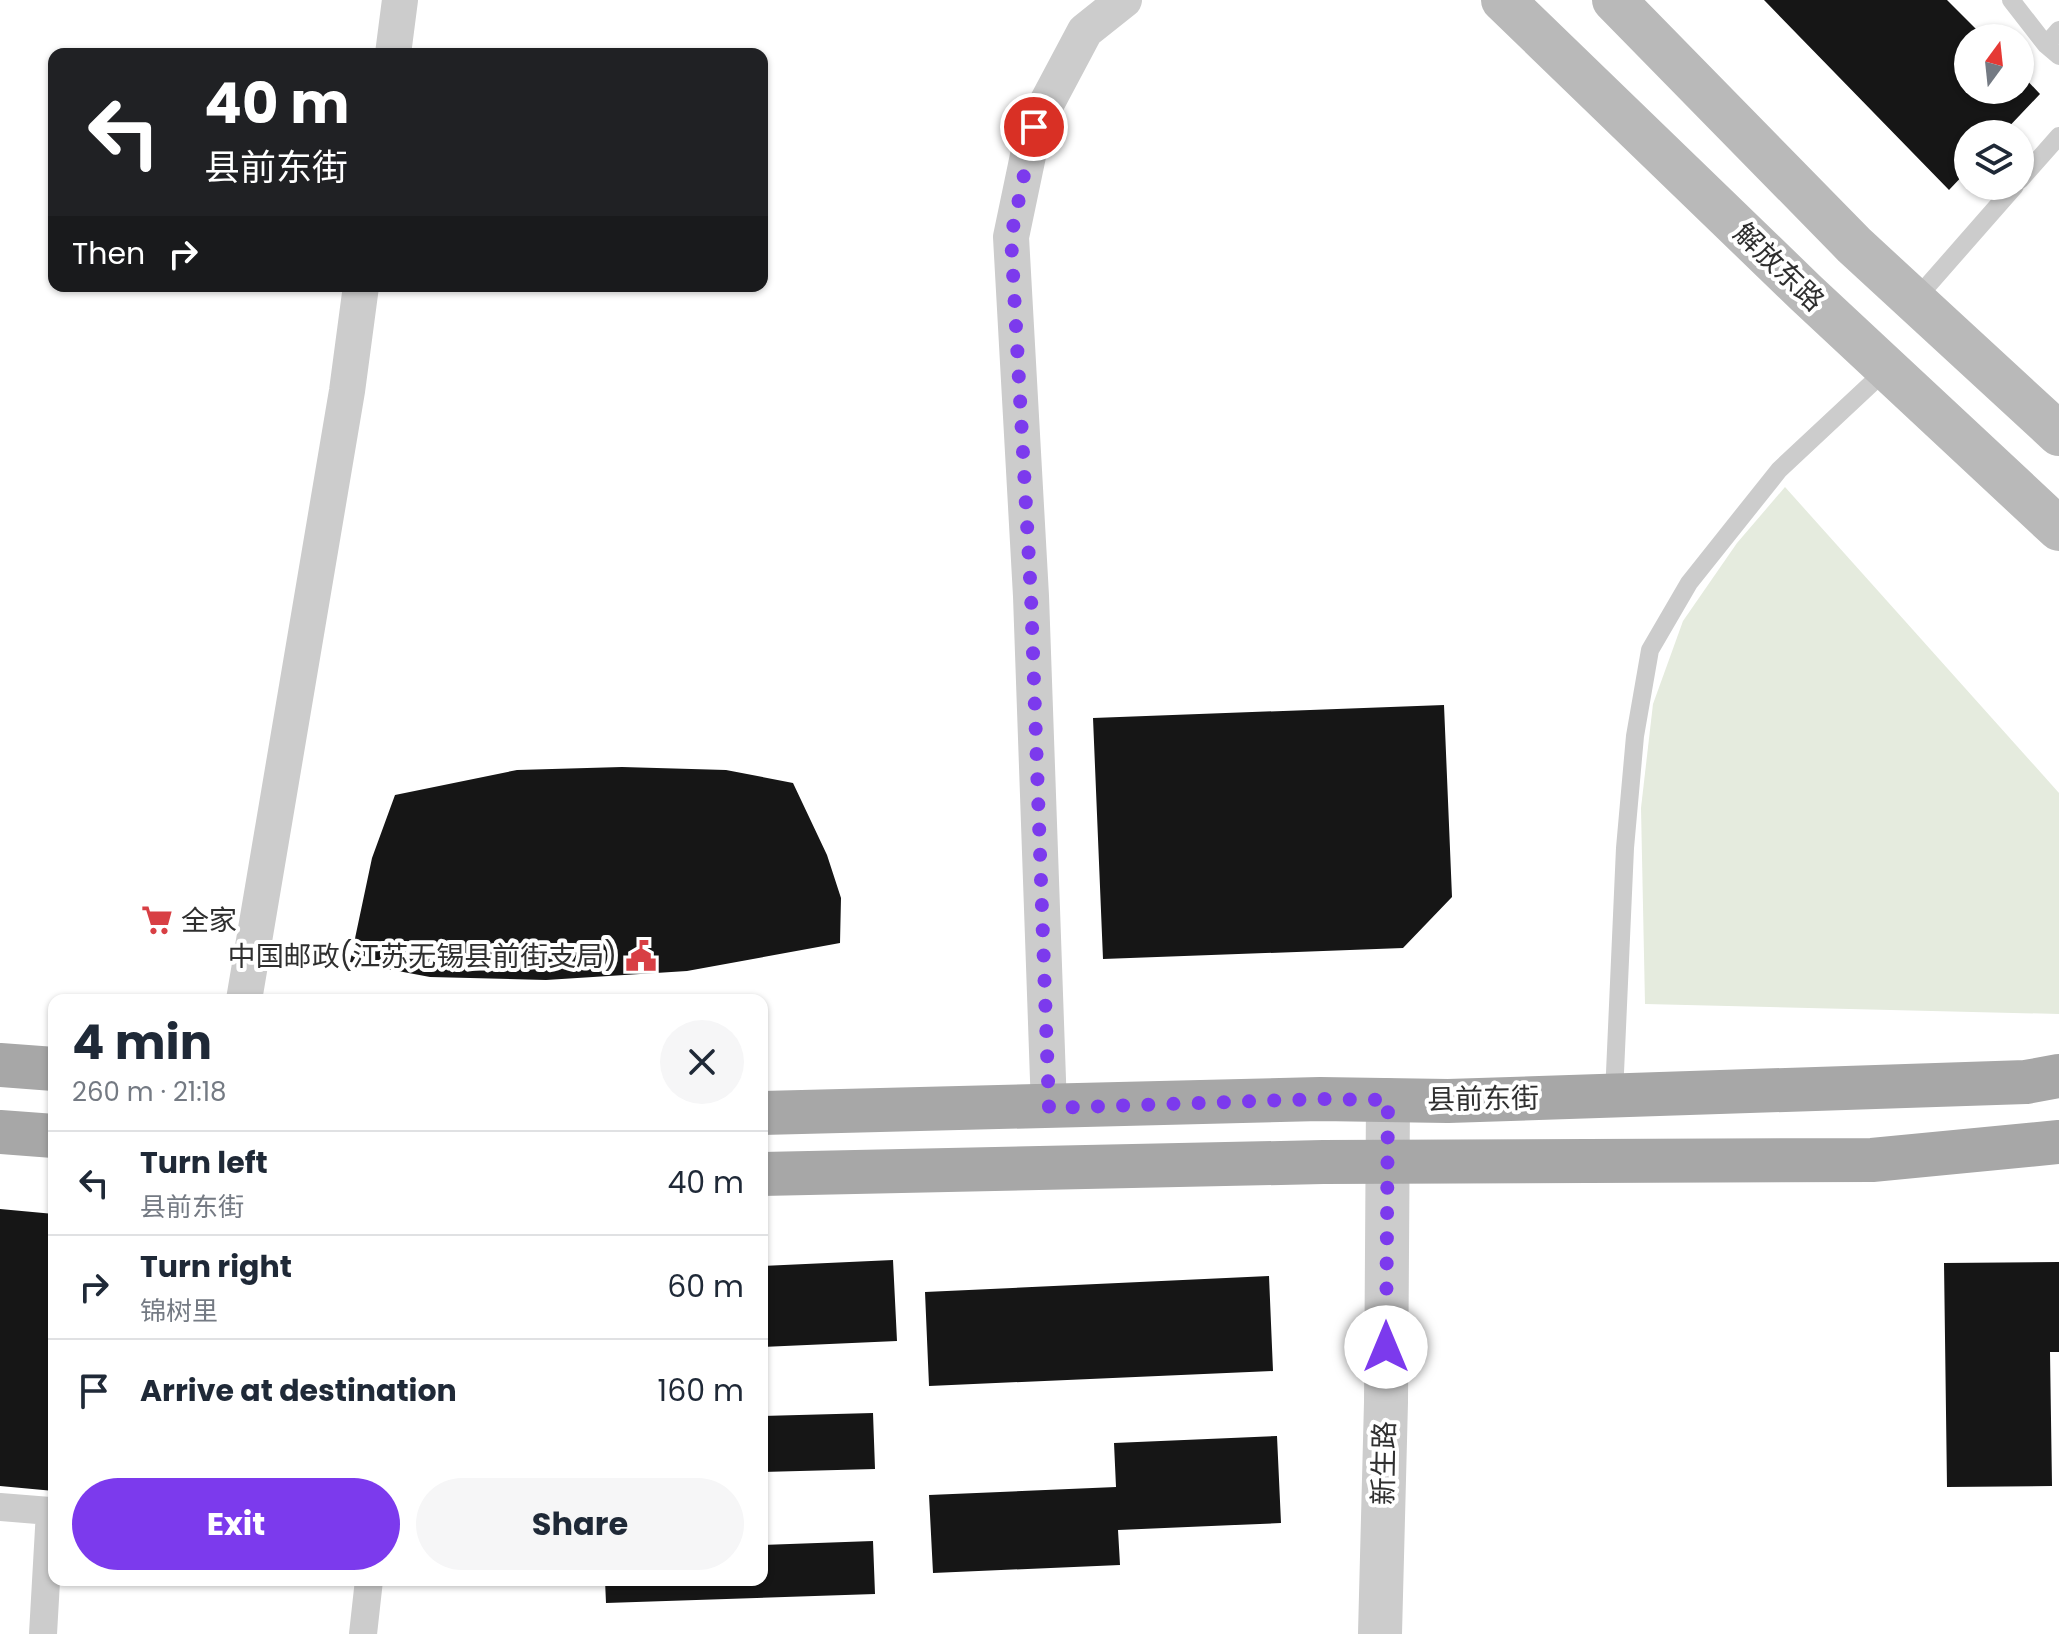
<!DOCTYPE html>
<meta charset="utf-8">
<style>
:root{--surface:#fff;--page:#f6f6f7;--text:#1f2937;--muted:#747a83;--line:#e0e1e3;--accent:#7c3aed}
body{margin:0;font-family:Poppins,"Noto Sans SC",sans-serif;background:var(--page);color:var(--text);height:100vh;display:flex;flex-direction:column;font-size:30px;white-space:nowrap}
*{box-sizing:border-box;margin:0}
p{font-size:26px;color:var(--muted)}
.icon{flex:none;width:44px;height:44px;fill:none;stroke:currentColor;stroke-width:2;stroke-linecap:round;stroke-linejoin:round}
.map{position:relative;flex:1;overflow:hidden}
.side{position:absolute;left:48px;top:994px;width:720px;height:592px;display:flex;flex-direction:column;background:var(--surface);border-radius:16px;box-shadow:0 2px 6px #0004}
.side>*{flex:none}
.top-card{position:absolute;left:48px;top:48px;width:720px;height:244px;border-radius:16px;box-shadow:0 2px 6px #0004;background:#202124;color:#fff;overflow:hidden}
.needle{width:52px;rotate:15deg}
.controls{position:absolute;left:1954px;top:24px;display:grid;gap:16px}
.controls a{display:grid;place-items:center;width:80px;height:80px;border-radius:50%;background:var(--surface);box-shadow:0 2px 6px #0004;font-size:40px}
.pin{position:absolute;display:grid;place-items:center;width:68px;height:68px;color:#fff;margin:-34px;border:4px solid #fff;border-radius:50%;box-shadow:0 2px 8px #0007}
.me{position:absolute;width:88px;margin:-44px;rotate:0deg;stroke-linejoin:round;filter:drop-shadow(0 0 6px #0008)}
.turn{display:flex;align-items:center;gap:28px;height:168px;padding:0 24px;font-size:36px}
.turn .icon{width:104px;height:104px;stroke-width:2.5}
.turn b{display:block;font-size:56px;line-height:68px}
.then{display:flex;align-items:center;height:76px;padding:0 24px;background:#0003;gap:16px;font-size:30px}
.round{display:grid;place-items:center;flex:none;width:84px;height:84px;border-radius:42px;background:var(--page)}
.head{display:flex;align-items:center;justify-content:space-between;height:136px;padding:0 24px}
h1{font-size:48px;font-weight:700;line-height:60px}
.primary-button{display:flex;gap:16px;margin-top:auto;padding:16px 24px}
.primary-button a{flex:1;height:92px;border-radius:48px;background:var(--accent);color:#fff;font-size:32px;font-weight:700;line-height:92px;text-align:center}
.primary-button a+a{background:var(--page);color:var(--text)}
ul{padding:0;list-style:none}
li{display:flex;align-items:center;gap:24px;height:104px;padding:0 24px;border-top:2px solid var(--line)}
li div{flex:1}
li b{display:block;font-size:30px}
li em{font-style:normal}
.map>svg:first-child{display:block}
.green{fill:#e5ebde}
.building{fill:#161616}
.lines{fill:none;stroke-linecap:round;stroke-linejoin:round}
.service{stroke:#ccc;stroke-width:18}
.pedestrian{stroke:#ccc;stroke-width:28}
.minor{stroke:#ccc;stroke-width:36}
.tertiary{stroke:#ccc;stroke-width:44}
.secondary{stroke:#b9b9b9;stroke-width:44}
.primary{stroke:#a7a7a7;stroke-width:44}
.route{stroke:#7c3aed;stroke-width:14;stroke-dasharray:0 25.2}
.labels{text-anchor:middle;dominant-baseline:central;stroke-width:8;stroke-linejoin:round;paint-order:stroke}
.street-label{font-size:28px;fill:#2f2f2f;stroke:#fff}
.poi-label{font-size:28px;fill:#2f2f2f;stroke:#fff;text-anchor:start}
</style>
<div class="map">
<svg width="2059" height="1634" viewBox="0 0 2059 1634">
<rect width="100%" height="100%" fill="#fff"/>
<path class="green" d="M1785,487L2059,793V1014L1645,1004L1641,808L1653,704L1683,621L1737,543Z"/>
<path class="building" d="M1764,0H1947L1985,38H1968V90H2020V73L2040,94L2002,134H1968V170L1949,190Z
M1444,705L1452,897L1403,948L1103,959L1093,718Z
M622,767L726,770L793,783L827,855L841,898L840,943L687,971L546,980L430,977L350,962L372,858L395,795L517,770Z
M0,1209L54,1214V1491L0,1486Z
M893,1260L897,1341L762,1347V1266Z
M2059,1262V1352H2050L2052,1486L1947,1487L1944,1263Z
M1269,1276L1273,1371L929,1386L925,1292Z
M873,1413L875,1469L762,1472V1416Z
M1277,1436L1281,1523L1118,1530L1120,1565L933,1573L929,1495L1116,1487L1114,1443Z
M873,1541L875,1594L606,1603L605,1580H762V1545Z"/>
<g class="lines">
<path class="service" d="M2011,0L2046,45L2059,56
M2046,45L2059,30
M2020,180L2059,136
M1915,300L2015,186
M1614,1095L1625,848L1635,736L1650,650L1689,583L1779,470L1887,369"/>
<path class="pedestrian" d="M0,1507L50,1511L43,1634
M363,1634L369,1580"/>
<path class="minor" d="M393,54L400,0
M244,1000L347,391L361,286
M1049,1108L1031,596L1011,237L1034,127L1085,31L1124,0"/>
<path class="tertiary" d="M1380,1634L1386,1402L1388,1100"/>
<path class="secondary" d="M1503,0L1806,293L2059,529
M1614,0L1854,245L2059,434"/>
<path class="primary" d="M0,1065L54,1069
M762,1113L1320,1099L1448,1101L2026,1082L2059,1076
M0,1132L54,1136
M762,1174L1323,1162L1872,1160L2059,1142"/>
</g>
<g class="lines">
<path class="route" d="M1034,127L1011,237L1031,596L1049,1108L1320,1099L1388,1100L1386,1347"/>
</g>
<defs>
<symbol id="supermarket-bare" viewBox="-9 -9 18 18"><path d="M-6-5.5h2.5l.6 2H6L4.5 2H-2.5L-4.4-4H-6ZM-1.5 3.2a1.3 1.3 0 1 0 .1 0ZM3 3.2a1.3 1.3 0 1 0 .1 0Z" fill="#d83f44" stroke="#fff" stroke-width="2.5" paint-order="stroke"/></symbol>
<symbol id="civic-bare" viewBox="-9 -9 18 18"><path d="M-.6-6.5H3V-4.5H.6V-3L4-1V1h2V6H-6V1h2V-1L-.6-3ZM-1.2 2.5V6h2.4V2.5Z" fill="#d83f44" stroke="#fff" stroke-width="2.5" paint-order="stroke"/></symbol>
</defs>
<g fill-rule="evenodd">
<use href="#supermarket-bare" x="135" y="898" width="44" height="44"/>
<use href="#civic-bare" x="619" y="934" width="44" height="44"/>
</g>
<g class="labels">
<g class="street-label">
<text transform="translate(1779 267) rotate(44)">解放东路</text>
<text transform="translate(1483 1099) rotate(-1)">县前东街</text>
<text transform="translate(1384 1463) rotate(-89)">新生路</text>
</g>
<g class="poi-label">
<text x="181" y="920">全家</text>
<text x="617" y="956" text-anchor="end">中国邮政(江苏无锡县前街支局)</text>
</g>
</g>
</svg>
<div class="controls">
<a><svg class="needle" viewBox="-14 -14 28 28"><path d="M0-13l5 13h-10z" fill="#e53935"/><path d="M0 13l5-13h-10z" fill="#747a83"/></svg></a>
<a><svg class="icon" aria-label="layers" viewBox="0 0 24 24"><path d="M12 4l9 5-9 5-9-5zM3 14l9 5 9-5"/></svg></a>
</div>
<div class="pin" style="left:1034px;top:127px;background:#d93025"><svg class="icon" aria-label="arrive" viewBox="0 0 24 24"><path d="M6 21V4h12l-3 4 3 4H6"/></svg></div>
<svg class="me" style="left:1386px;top:1347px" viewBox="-20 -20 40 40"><circle r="19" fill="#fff"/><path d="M0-13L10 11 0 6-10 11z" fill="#7c3aed"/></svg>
<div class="top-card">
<div class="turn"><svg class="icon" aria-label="left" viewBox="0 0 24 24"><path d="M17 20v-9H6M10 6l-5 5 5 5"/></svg><div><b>40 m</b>县前东街</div></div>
<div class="then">Then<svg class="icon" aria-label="right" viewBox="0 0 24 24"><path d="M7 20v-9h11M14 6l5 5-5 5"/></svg></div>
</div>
<section class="side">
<div class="head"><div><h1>4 min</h1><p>260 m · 21:18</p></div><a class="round"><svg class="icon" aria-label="close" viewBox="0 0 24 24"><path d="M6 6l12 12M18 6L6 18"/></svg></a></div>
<ul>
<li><svg class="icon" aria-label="left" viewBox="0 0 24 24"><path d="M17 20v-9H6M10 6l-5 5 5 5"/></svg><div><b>Turn left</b><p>县前东街</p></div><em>40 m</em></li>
<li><svg class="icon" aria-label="right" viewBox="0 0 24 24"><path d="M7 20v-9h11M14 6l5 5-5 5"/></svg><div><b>Turn right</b><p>锦树里</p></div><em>60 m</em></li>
<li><svg class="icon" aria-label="arrive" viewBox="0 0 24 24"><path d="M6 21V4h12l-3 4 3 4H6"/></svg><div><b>Arrive at destination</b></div><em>160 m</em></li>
</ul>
<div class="primary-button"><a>Exit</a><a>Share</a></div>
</section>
</div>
